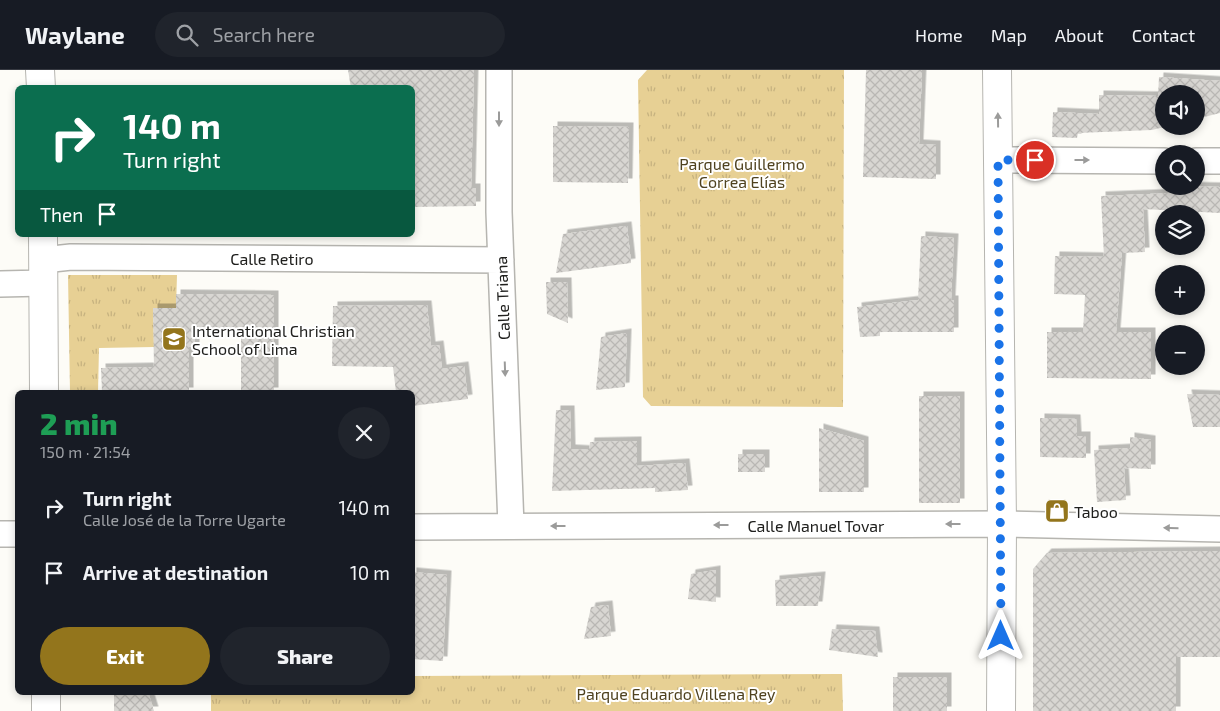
<!DOCTYPE html>
<meta charset="utf-8">
<style>
:root{--surface:#171b24;--page:#20242c;--text:#f1f3f6;--muted:#9ea1a6;--line:#363941;--accent:#93751c}
body{margin:0;font-family:"Exo 2",sans-serif;background:var(--page);color:var(--text);height:100vh;display:flex;flex-direction:column;font-size:19px;white-space:nowrap}
*{box-sizing:border-box;margin:0}
p{font-size:16px;color:var(--muted)}
.icon{flex:none;width:28px;height:28px;fill:none;stroke:currentColor;stroke-width:2;stroke-linecap:round;stroke-linejoin:round}
.map{position:relative;flex:1;overflow:hidden}
.side{position:absolute;left:15px;top:320px;width:400px;height:305px;display:flex;flex-direction:column;background:var(--surface);border-radius:8px;box-shadow:0 2px 8px #0003}
.side>*{flex:none}
.guide{position:absolute;left:15px;top:15px;width:400px;height:152px;border-radius:8px;box-shadow:0 2px 8px #0003;background:#0b6e4f;color:#fff;overflow:hidden}
.controls{position:absolute;left:1155px;top:15px;display:grid;gap:10px}
.controls a{display:grid;place-items:center;width:50px;height:50px;border-radius:50%;background:var(--surface);box-shadow:0 2px 8px #0003;font-size:25px}
.pin{position:absolute;display:grid;place-items:center;width:42px;height:42px;color:#fff;margin:-21px;border:2px solid #fff;border-radius:50%;box-shadow:0 1px 5px #0007}
.me{position:absolute;width:55px;margin:-28px;rotate:0deg;stroke-linejoin:round;filter:drop-shadow(0 0 4px #0008)}
.turn{display:flex;align-items:center;gap:18px;height:105px;padding:0 25px;font-size:22px}
.turn .icon{width:65px;height:65px;stroke-width:2.5}
.turn b{display:block;font-size:35px;line-height:42px}
.then{display:flex;align-items:center;height:48px;padding:0 25px;background:#0003;gap:10px;font-size:19px}
.round{display:grid;place-items:center;flex:none;width:52px;height:52px;border-radius:26px;background:var(--page)}
.overview{display:flex;align-items:center;justify-content:space-between;height:85px;padding:0 25px}
h1{font-size:30px;font-weight:800;line-height:38px;color:#1e9e55}
.primary-button{display:flex;gap:10px;margin-top:auto;padding:10px 25px}
.primary-button a{flex:1;height:58px;border-radius:30px;background:var(--accent);color:#fff;font-size:20px;font-weight:800;line-height:58px;text-align:center}
.primary-button a+a{background:var(--page);color:var(--text)}
ul{padding:0;list-style:none}
li{display:flex;align-items:center;gap:15px;height:65px;padding:0 25px}
li div{flex:1}
li b{display:block;font-size:19px}
li em{font-style:normal}
header{display:flex;align-items:center;gap:30px;box-sizing:border-box;height:70px;padding:0 25px;background:var(--surface);border-bottom:1px solid var(--line)}
header strong{font-size:24px}
nav{display:flex;gap:28px;margin-inline-start:auto;font-size:18px}
.search{width:350px;height:45px;background:var(--page);display:flex;align-items:center;gap:12px;box-sizing:border-box;padding:0 18px;border-radius:28px;color:var(--muted);font-size:19px}
.map>svg:first-child{display:block}
.grass{fill:url(#grass-tufts)}
.building{fill:url(#building-cross-hatch);filter:url(#shadow)}
.lines{fill:none;stroke-linecap:round;stroke-linejoin:round}
.street-casing{stroke:#b6b5b0;stroke-width:28}
.secondary-casing{stroke:#b6b5b0;stroke-width:30}
.street{stroke:#fff;stroke-width:25}
.secondary{stroke:#fff;stroke-width:28}
.oneway{fill:#9b9b9a}
.route{stroke:#1a73e8;stroke-width:9;stroke-dasharray:0 16.2}
.labels{text-anchor:middle;dominant-baseline:central;stroke-width:4;stroke-linejoin:round;paint-order:stroke}
.park-label{font-size:16px;fill:#4f421f;stroke:#fff}
.street-label{font-size:16px;fill:#20201e;stroke:#fff}
.poi-label{font-size:16px;fill:#20201e;stroke:#fff;text-anchor:start}
</style>
<header>
<strong>Waylane</strong>
<div class="search"><svg class="icon" aria-label="search" viewBox="0 0 24 24"><circle cx="10" cy="10" r="6"/><path d="M15 15l6 6"/></svg>Search here</div>
<nav><a>Home</a><a>Map</a><a>About</a><a>Contact</a></nav>
</header>
<div class="map">
<svg width="1220" height="641" viewBox="0 0 1220 641">
<defs>
<pattern id="grass-tufts" width="24" height="20" patternUnits="userSpaceOnUse" patternTransform="scale(1.25)"><rect width="24" height="20" fill="#e7d094"/><path d="M3 7l-1-3M5 7V3M7 7l1-3M15 17l-1-3M17 17v-4M19 17l1-3" fill="none" stroke="#c6b27f"/></pattern>
<pattern id="building-cross-hatch" width="8" height="8" patternUnits="userSpaceOnUse" patternTransform="scale(1.25)"><rect width="8" height="8" fill="#d8d6d2"/><path d="M0 0l8 8M0 8l8-8" fill="none" stroke="#b9b7b4"/></pattern>
<filter id="shadow"><feDropShadow dx="4.5" dy="-4.5" stdDeviation="0" flood-color="#0004"/></filter>
</defs>
<rect width="100%" height="100%" fill="#fdfcf7"/>
<path class="grass" d="M647,0H844L843,337L651,336L643,327L638,10Z
M68,205H177L176,238H153L154,277L99,278L98,322H70Z
M842,604L843,641H211V623L412,622L413,606Z"/>
<path class="building" d="M348,0H474L471,118H476V136L412,137V18H351Z
M866,0H922L919,74L936,75V109L863,107Z
M1159,7L1220,11V43L1196,49V24H1164V56H1168L1152,60L1078,63L1077,68L1052,67L1053,42L1099,44V25L1158,26Z
M553,56L629,57L628,113L553,112Z
M1174,116L1220,117V143L1143,139L1145,182L1122,183L1116,262H1151V309L1047,308V262H1083L1085,225L1054,224L1055,186L1104,187L1101,126L1174,123Z
M627,156L631,193L556,203L563,164Z
M921,166L954,168L951,230H954V262H880V266L860,267L857,237L918,230Z
M546,212H567L568,253L547,244Z
M176,224L274,225V322H241V261H195V277H189V322H102L101,298L154,297L153,238H176Z
M427,235L431,276L439,275L442,299L464,296L468,329L412,336V322H396L393,297L332,296L333,236Z
M627,263L625,317L596,320L601,267Z
M1187,324L1220,325V357H1193Z
M919,326H960V433H919Z
M556,340H570L571,379L589,380L590,372L637,371V396L685,393L688,420L655,422V418L552,421Z
M1040,348L1076,349L1077,366H1086V388L1040,387Z
M819,358L864,371V422H819Z
M1130,367L1151,370V399L1124,398L1126,430L1097,432L1094,380L1130,378Z
M738,384H765V402H738Z
M1220,481V587H1176V641H1033V499L1047,483Z
M716,500V532L688,529L691,504Z
M412,502L447,505L443,591L412,589Z
M821,506L818,536H776L775,510Z
M608,535L611,566L584,569L591,537Z
M832,559L875,561L878,587L829,580Z
M893,607H947V641H893Z
M114,622H148L154,641H114Z"/>
<g class="lines">
<defs>
<path id="street" d="M499,0V142L511,456
M998,90L1164,91
M1196,91H1220
M43,190L71,187L501,190
M0,214L44,213
M412,457L1002,454L1220,459
M0,464H18"/>
<path id="secondary" d="M40,0L41,18
M997,0L1002,454L1001,641
M43,165L44,322
M46,622V641"/>
</defs>
<use href="#street" class="street-casing"/>
<use href="#secondary" class="secondary-casing"/>
<use href="#street" class="street"/>
<use href="#secondary" class="secondary"/>
</g>
<defs><path id="oneway-solid" d="M-6-.8H1V-3.2L6.5 0L1 3.2V.8H-6Z" transform="scale(1.25)"/></defs>
<g class="oneway">
<use href="#oneway-solid" transform="translate(499 49) rotate(90)"/>
<use href="#oneway-solid" transform="translate(998 50) rotate(-91)"/>
<use href="#oneway-solid" transform="translate(1082 90)"/>
<use href="#oneway-solid" transform="translate(505 299) rotate(88)"/>
<use href="#oneway-solid" transform="translate(953 454) rotate(180)"/>
<use href="#oneway-solid" transform="translate(721 455) rotate(180)"/>
<use href="#oneway-solid" transform="translate(558 456) rotate(180)"/>
<use href="#oneway-solid" transform="translate(1171 458) rotate(-179)"/>
</g>
<g class="lines">
<path class="route" d="M1001,566L998,90H1035"/>
</g>
<defs>
<symbol id="school-square" viewBox="-11 -11 22 22"><rect x="-9" y="-9" width="18" height="18" rx="4" fill="#93751c" stroke="#fff"/><path d="M0-5L7-2L0 1L-7-2ZM-4 1L0 2.5L4 1V4Q0 6-4 4Z" fill="#fff"/></symbol>
<symbol id="shop-square" viewBox="-11 -11 22 22"><rect x="-9" y="-9" width="18" height="18" rx="4" fill="#93751c" stroke="#fff"/><path d="M-5-2.5h2.3a2.7 3.5 0 0 1 5.4 0H5L5.5 6h-11ZM-1.5-2.5h3a1.5 2.3 0 0 0-3 0Z" fill="#fff"/></symbol>
</defs>
<g fill-rule="evenodd">
<use href="#school-square" x="160" y="255" width="28" height="28"/>
<use href="#shop-square" x="1043" y="427" width="28" height="28"/>
</g>
<g class="labels">
<g class="park-label">
<text x="742" y="93">Parque Guillermo<tspan x="742" dy="18">Correa Elías</tspan></text>
<text x="676" y="623">Parque Eduardo Villena Rey</text>
</g>
<g class="street-label">
<text x="272" y="188">Calle Retiro</text>
<text transform="translate(502 228) rotate(-92)">Calle Triana</text>
<text x="816" y="455">Calle Manuel Tovar</text>
</g>
<g class="poi-label">
<text x="192" y="260">International Christian<tspan x="192" dy="18">School of Lima</tspan></text>
<text x="1074" y="441">Taboo</text>
</g>
</g>
</svg>
<div class="controls">
<a><svg class="icon" aria-label="sound" viewBox="0 0 24 24"><path d="M4 9h4l5-4v14l-5-4H4zM17 9q2 3 0 6"/></svg></a>
<a><svg class="icon" aria-label="search" viewBox="0 0 24 24"><circle cx="10" cy="10" r="6"/><path d="M15 15l6 6"/></svg></a>
<a><svg class="icon" aria-label="layers" viewBox="0 0 24 24"><path d="M12 4l9 5-9 5-9-5zM3 14l9 5 9-5"/></svg></a>
<a>+</a>
<a>−</a>
</div>
<div class="pin" style="left:1035px;top:90px;background:#d93025"><svg class="icon" aria-label="arrive" viewBox="0 0 24 24"><path d="M6 21V4h12l-3 4 3 4H6"/></svg></div>
<svg class="me" style="left:1001px;top:566px" viewBox="-20 -20 40 40"><path d="M0-17L14 15 0 8-14 15z" fill="#1a73e8" stroke="#fff" stroke-width="4"/></svg>
<div class="guide">
<div class="turn"><svg class="icon" aria-label="right" viewBox="0 0 24 24"><path d="M7 20v-9h11M14 6l5 5-5 5"/></svg><div><b>140 m</b>Turn right</div></div>
<div class="then">Then<svg class="icon" aria-label="arrive" viewBox="0 0 24 24"><path d="M6 21V4h12l-3 4 3 4H6"/></svg></div>
</div>
<section class="side">
<div class="overview"><div><h1>2 min</h1><p>150 m · 21:54</p></div><a class="round"><svg class="icon" aria-label="close" viewBox="0 0 24 24"><path d="M6 6l12 12M18 6L6 18"/></svg></a></div>
<ul>
<li><svg class="icon" aria-label="right" viewBox="0 0 24 24"><path d="M7 20v-9h11M14 6l5 5-5 5"/></svg><div><b>Turn right</b><p>Calle José de la Torre Ugarte</p></div><em>140 m</em></li>
<li><svg class="icon" aria-label="arrive" viewBox="0 0 24 24"><path d="M6 21V4h12l-3 4 3 4H6"/></svg><div><b>Arrive at destination</b></div><em>10 m</em></li>
</ul>
<div class="primary-button"><a>Exit</a><a>Share</a></div>
</section>
</div>
